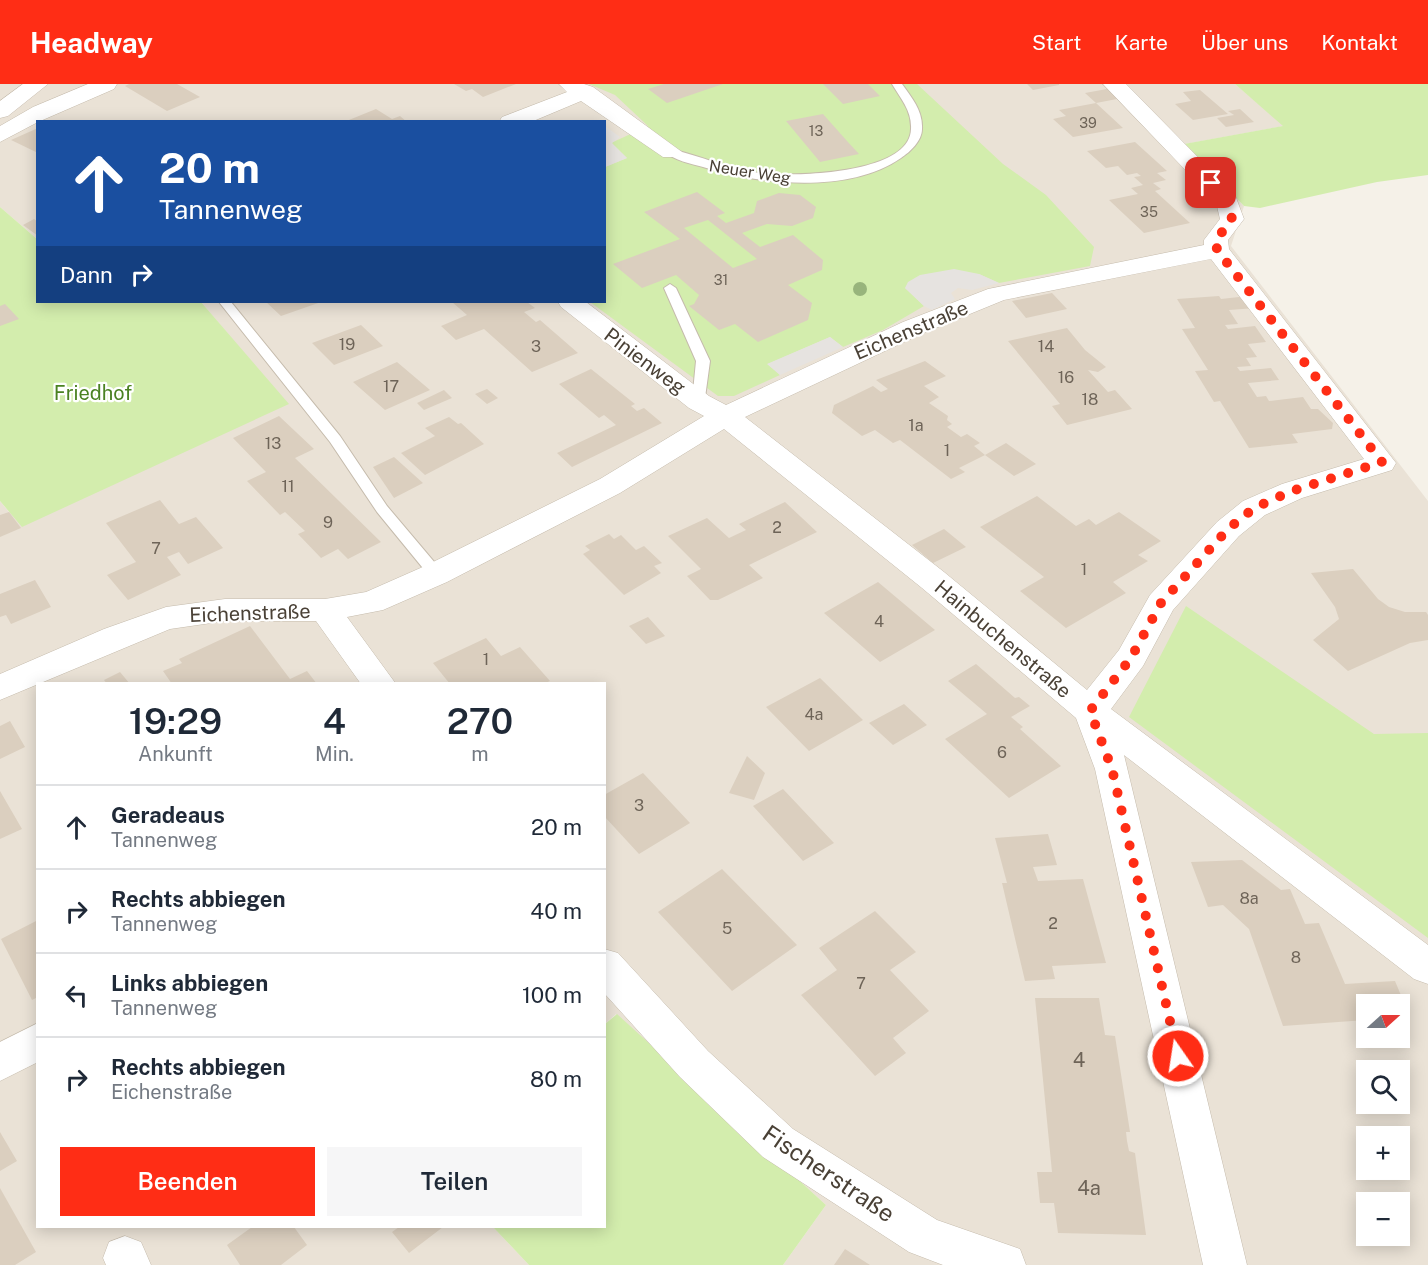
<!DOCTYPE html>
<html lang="de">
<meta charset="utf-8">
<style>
:root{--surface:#fff;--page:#f6f6f7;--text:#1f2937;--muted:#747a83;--line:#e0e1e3;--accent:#ff2d15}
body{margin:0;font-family:"Public Sans",sans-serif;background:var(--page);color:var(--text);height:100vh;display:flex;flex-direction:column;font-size:22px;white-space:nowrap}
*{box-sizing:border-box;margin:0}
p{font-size:20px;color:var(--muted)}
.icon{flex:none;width:33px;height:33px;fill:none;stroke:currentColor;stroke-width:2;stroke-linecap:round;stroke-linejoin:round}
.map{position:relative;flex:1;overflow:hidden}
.details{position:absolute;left:36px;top:598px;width:570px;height:546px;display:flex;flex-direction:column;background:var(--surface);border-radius:0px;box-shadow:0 3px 15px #0003}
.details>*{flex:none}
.hud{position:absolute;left:36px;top:36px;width:570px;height:183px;border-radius:0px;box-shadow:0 3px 15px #0003;background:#1a4fa0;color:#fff;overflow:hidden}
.needle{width:39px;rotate:69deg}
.fabs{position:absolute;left:1356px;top:910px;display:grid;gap:12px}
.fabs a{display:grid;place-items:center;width:54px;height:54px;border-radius:0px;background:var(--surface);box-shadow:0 3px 15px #0003;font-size:30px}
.pin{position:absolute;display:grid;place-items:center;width:51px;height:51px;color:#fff;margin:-26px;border-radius:12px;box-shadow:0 3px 9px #0006}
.me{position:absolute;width:66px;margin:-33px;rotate:347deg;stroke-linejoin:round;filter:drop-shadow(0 0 4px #0008)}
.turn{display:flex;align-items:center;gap:21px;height:126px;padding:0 24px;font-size:27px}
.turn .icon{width:78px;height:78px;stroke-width:2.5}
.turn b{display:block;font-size:42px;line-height:51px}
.then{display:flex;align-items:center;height:57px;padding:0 24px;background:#0003;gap:12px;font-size:22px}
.eta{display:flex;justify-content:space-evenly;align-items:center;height:102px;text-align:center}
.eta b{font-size:36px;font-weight:600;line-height:42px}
.primary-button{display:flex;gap:12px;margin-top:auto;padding:12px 24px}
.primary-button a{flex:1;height:69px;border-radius:0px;background:var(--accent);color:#fff;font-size:24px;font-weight:600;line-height:69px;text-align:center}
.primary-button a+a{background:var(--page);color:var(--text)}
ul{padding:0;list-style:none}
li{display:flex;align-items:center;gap:18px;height:84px;padding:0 24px;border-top:2px solid var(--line)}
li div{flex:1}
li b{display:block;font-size:22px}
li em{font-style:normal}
header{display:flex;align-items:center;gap:36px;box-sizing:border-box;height:84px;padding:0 30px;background:var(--accent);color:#fff}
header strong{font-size:28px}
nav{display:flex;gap:33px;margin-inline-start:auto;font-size:21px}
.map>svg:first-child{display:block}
.residential{fill:#eae2d6;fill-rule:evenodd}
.green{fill:#d3edad}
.parking{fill:#e6e3e0}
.building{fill:#dbcfbf;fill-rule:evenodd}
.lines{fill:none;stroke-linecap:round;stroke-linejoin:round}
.lane-casing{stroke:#c5bbac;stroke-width:2}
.street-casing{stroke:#c5bbac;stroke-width:1}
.lane{fill:#fff;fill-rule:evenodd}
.street{fill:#fff;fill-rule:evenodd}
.tree{fill:#98b47c}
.route{stroke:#ff2d15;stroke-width:10;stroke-dasharray:0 18}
.labels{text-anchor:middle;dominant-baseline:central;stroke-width:4.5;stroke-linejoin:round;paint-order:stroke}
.far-number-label{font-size:14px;fill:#6e6458}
.far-street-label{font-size:16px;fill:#4a4136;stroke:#fff}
.number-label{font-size:16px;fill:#6e6458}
.street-label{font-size:20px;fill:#4a4136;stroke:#fff}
.park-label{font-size:20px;fill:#4b8223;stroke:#fff}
.near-number-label{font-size:20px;fill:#6e6458}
.near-street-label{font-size:24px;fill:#4a4136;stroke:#fff}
</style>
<header>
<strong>Headway</strong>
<nav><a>Start</a><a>Karte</a><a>Über uns</a><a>Kontakt</a></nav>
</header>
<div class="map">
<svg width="1428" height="1181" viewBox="0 0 1428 1181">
<rect width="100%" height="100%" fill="#f5f1e8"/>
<path class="residential" d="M0,0H1235L1284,42L1185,60L1244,122L1231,162L1428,417V1181H783L826,1121L616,930L605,940L604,600H38V1143H493L529,1181H0V417L9,428L228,250L201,218H604V38H38L37,155L0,123ZM1366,921H1400V954H1366ZM1366,987H1400V1020H1366ZM1366,1053H1400V1086H1366ZM1366,1119H1400V1152H1366Z"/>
<path class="green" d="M589,0H917L1003,80L1046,111L1094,163L1090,182L999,199L979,190L905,204L924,222L883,246L843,263L830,253L768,280L780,291L734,312H718L590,218H604L605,83L627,74L611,59L648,42L615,11Z
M1235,0H1428V91L1377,98L1260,124L1244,122L1184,60L1283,42Z
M0,123L37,155L38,218H201L289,320L22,443L0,417Z
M1186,522L1374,650L1428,649V854L1129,633Z
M617,930L826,1121L783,1181H529L493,1143H604L605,940Z"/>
<path class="parking" d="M605,42L620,53L612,59L627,74L605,83Z
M954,185L979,190L999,199L972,206L958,204L951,209L955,215L932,226L924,222L905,204L908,198L920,191Z
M830,253L843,263L780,291L767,280Z"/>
<path class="building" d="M129,0H177L200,13L167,27L125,2Z
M454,0H516L483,13L472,5L466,7Z
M664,0H723L667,19L648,5Z
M823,0H868L880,12L843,20Z
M1027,0H1059V1L1033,6Z
M1107,5L1117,15L1096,19L1085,9Z
M1200,6L1228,30L1193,36L1175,20L1191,17L1183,8Z
M1096,19L1123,44L1073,53L1053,35L1066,32L1059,26Z
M376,25L392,35L400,32L407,38H344Z
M1240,25L1254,38L1226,43L1217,34L1234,31L1228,27Z
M823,30L847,57L859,70L820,78L786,37Z
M38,44V69L11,56Z
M1135,58L1167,87L1157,89L1166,96L1153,99L1161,105L1155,107L1190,139L1144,149L1109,116L1138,110L1131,104L1143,101L1134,93L1141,92L1137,89L1127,91L1118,82L1106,84L1087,67Z
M697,108L725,129L717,132L726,139L754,129L757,117L779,109L800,111L816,123L813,134L792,142L767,140L742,149L760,163L793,151L823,176L822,186L788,201L812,219L808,236L758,258L735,240L719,246L689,222L694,220L699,211L676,191L642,204L613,180L680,155L644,128ZM708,136L757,175L733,184L684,144Z
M34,135L38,138V152L23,141Z
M1052,209L1067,225L1026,234L1012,217Z
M1219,212L1221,215L1248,212L1256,224L1229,226L1238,240L1225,241L1228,245L1255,242L1266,258L1248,260L1257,273L1246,274L1251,282L1237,283L1240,287L1271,284L1279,296L1248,299L1257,313L1266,312L1269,317L1303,313L1311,325H1318L1333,339L1332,345L1292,350L1298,359L1249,364L1220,317L1214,318L1195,287L1208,286L1182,245L1195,244L1177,215Z
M266,218H321L281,232Z
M452,218H527L535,224L524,228L536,238L540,236L578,269L532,288L484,245L456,256L441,242L467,231Z
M5,220L19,235L0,242V222Z
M361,241L383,262L334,281L312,259Z
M1067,244L1085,266L1106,283L1098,288L1088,286L1108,308L1115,306L1132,325L1067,341L1052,322L1060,320L1008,257Z
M925,277L946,292L924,302L939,313L929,319L948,332L947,336L952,340L947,343L961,353L967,350L980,359L974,362L985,371L959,384L965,388L951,395L900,356L893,359L875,346L862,352L832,329L834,321L873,302L881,308L888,305L876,296Z
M397,278L430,306L385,326L353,298Z
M591,285L635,320L631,322L637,327L644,324L662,339L572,383L557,369L616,341L604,331L599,334L559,300Z
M487,305L498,314L487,320L475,310Z
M444,306L452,314L424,326L417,319Z
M279,332L314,365L295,374L381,458L348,475L338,465L321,474L298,450L305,447L285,428L280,431L247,397L266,388L233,354Z
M449,333L458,340L461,339L484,360L425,391L401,369L435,352L425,344Z
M1006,359L1036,380L1014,392L985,371Z
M394,373L423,399L394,414L373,383Z
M1037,412L1076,442L1089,435L1096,441L1119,428L1161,457L1138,471L1148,477L1113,498L1126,509L1066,544L1020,507L1044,493L980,443Z
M160,416L179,440L196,433L223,464L188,480L179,468L167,473L181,491L128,516L107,491L136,478L106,439Z
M785,418L817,448L749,481L763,494L718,516H710L687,492L701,485L668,452L707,434L729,454L746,446L739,440Z
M9,428L21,444L0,453V431Z
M944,445L966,463L933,479L912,461Z
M609,450L614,455L621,451L636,466L644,462L662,479L654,482L661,489L624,511L583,470L590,466L585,462Z
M1353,485L1378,515L1389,523L1405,528H1426L1428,531V556L1410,559L1348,587L1313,556L1339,535L1335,523L1311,489Z
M35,496L51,523L11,540L6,531L0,533V510Z
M878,498L935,546L880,578L824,529Z
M648,533L665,552L646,560L629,542Z
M250,542L290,595L307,587L317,600H172L163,587L182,579L179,575Z
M486,554L501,572L520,563L550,597L543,600H450L433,579Z
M976,580L1015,614L1019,613L1030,622L1011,633L1023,643L1020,645L1061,682L1009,714L945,655L987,630L948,597Z
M120,588L130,600H107L104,596Z
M820,594L863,636L809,667L766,623Z
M904,620L927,641L893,661L869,639Z
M10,637L25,663L0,675V642Z
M747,672L765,689L754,716L729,709Z
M643,689L690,739L639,770L604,732V711Z
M783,705L834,759L803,777L753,722Z
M0,707L22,745L0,755Z
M1048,750L1057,781L1033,783L1038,797L1083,795L1106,879L1052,882L1055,895L1025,897L1002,799H1007L995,754Z
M1242,776L1281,806L1290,805L1305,840L1319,839L1345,900L1395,897L1410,933L1400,934V921H1366V936L1283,942L1249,845L1223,821L1208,823L1191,778Z
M722,785L797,861L732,907L658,828Z
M875,827L916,868L890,886L929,927L893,954L906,969L875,992L801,911L837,886L819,864Z
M38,836V913L32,916L1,855Z
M1035,914H1099L1105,951L1115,952L1130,1048H1126L1127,1057L1129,1067L1135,1069L1146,1151L1058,1149L1054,1119H1040L1037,1088H1052Z
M0,1048L17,1077L0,1087Z
M0,1104L36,1168L15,1181H0Z
M252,1143H294L307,1161L281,1181H240L227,1161Z
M399,1143H443L409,1169L392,1148Z
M845,1165L870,1181H834Z"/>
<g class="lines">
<defs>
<path id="lane" d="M892,0H902C912,14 923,27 922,45C922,57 910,68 901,74C849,110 761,101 703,83C691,80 674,76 665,68L671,65C701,72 728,85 759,89C790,93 910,91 911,45C912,27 901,15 892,0Z
M670,200L676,204L710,277L704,321H694L692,318L696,277L664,204Z
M219,218H231L340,352L387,422L441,486L444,490L441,494H431L377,428L330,358Z"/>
<path id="street" d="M23,0H48L8,32L0,34V17Z
M88,0H117L114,5L38,38L0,58V42L33,23Z
M559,0H584L593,3L682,68L679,73H663L581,17L531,38H499L502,33L567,8Z
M1103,0H1126L1235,111L1244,135L1228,156L1229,165L1396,379L1392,386L1302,414L1265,431L1239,452L1173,526L1143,582L1111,625L1428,861V900L1414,895L1124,671L1247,1181H1203L1095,685L1076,634L922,504L724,345L620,409L447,498L383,526L347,533L396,600H361L316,537H225L170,545L0,616V590L104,545L166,523L225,515H325L366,508L425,482L600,395L704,332L689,324L561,223L558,218H586L709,312L726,321L903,238L988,205L1204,161V156L1220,135L1216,118ZM1211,175L1364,375L1282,400L1243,417L1217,438L1150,511L1119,566L1087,606L944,488L745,333L921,250L1004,216Z
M604,865L618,869L708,967L793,1045L937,1136L1020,1165L1026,1181H943L909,1168L763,1073L680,993L604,909Z
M38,939V978L0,997V958Z
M125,1152L141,1158L151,1181H106L103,1174L109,1158Z"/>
</defs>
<use href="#lane" class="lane-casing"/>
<use href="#street" class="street-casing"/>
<use href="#lane" class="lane"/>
<use href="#street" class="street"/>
</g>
<circle class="tree" cx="860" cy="205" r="7"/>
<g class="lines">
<path class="route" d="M1178,972L1112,685L1090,627L1131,574L1161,519L1228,445L1254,424L1292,407L1382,378L1217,166L1216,156L1232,135L1227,116L1211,99"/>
</g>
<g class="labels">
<g class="far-number-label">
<text x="1088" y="39">39</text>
<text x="816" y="47">13</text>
<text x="1149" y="128">35</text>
<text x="721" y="196">31</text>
</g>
<g class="far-street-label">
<text transform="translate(750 88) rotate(9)">Neuer Weg</text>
</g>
<g class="number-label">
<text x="347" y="260">19</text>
<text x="536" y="262">3</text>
<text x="1046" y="262">14</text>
<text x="1066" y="293">16</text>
<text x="391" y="302">17</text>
<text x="1090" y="315">18</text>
<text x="916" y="341">1a</text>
<text x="273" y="359">13</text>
<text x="947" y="366">1</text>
<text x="288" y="402">11</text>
<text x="328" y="438">9</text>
<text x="777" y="443">2</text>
<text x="156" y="464">7</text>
<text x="1084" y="485">1</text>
<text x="879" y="537">4</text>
<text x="486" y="575">1</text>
<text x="814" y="630">4a</text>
<text x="1002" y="668">6</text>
<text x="639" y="721">3</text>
<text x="1249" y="814">8a</text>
<text x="1053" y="839">2</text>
<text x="727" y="844">5</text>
<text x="1296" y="873">8</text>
<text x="861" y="899">7</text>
</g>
<g class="street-label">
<text transform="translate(911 246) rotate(-23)">Eichenstraße</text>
<text transform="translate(645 277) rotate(37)">Pinienweg</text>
<text transform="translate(250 529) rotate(-2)">Eichenstraße</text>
<text transform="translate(1003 555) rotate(40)">Hainbuchenstraße</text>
</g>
<g class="park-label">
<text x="93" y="309">Friedhof</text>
</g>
<g class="near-number-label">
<text x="1079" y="976">4</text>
<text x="1089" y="1104">4a</text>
</g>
<g class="near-street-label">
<text transform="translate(829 1089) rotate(34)">Fischerstraße</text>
</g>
</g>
</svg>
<div class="fabs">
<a><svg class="needle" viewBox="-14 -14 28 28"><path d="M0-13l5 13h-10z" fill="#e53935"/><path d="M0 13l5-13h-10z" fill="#747a83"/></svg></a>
<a><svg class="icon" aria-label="search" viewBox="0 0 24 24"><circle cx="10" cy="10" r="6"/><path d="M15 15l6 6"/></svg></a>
<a>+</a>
<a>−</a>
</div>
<div class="pin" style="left:1211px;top:99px;background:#d93025"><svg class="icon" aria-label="arrive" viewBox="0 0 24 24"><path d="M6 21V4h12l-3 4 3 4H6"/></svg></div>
<svg class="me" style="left:1178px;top:972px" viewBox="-20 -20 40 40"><circle r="17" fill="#ff2d15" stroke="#fff" stroke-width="3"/><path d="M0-11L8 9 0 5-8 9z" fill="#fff"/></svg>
<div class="hud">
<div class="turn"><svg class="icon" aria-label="ahead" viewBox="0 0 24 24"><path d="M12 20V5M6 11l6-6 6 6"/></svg><div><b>20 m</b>Tannenweg</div></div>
<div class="then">Dann<svg class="icon" aria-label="right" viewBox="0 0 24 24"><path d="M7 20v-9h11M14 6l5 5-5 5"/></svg></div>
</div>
<section class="details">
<div class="eta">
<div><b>19:29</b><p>Ankunft</p></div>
<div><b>4</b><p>Min.</p></div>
<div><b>270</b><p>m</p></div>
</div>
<ul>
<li><svg class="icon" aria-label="ahead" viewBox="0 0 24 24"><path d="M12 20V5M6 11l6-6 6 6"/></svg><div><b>Geradeaus</b><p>Tannenweg</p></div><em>20 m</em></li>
<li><svg class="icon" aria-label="right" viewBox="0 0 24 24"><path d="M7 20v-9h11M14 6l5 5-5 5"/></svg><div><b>Rechts abbiegen</b><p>Tannenweg</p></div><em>40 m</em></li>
<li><svg class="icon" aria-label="left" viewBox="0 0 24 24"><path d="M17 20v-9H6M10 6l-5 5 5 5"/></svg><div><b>Links abbiegen</b><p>Tannenweg</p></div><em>100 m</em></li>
<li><svg class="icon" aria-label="right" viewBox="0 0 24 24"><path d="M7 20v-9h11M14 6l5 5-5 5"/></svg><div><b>Rechts abbiegen</b><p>Eichenstraße</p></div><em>80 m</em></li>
</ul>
<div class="primary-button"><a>Beenden</a><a>Teilen</a></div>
</section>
</div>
